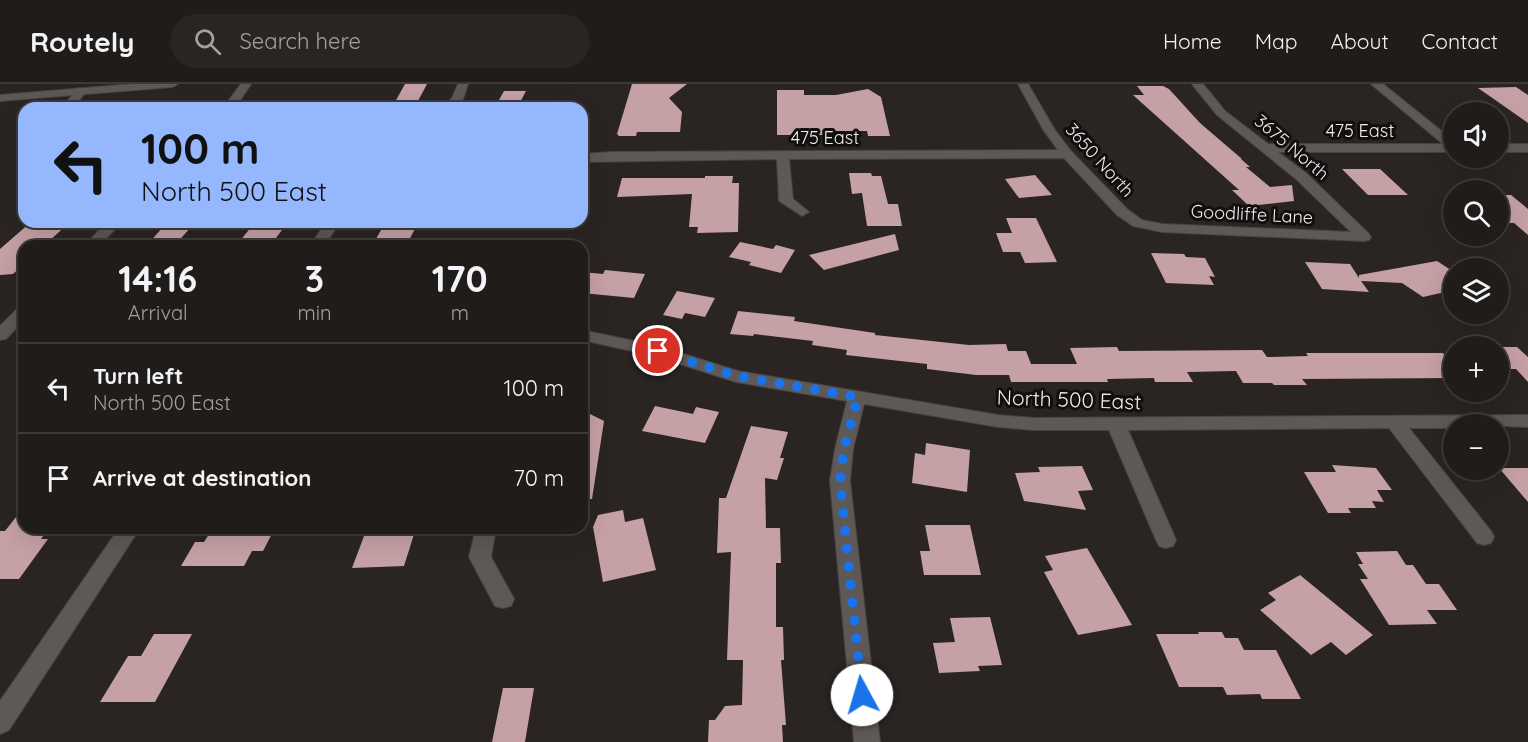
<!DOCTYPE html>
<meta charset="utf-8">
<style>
:root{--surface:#201c1a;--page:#282523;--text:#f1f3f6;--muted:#a2a1a2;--line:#3d3a39}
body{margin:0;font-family:Quicksand,sans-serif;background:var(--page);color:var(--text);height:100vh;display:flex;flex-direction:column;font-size:22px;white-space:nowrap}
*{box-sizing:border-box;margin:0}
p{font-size:20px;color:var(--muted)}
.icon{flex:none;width:33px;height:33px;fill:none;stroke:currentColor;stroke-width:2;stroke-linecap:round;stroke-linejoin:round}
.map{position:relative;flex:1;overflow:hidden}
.details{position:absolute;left:18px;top:156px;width:570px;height:294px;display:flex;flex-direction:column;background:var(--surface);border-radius:18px;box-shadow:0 6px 24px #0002,0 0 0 2px var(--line)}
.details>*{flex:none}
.hud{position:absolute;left:18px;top:18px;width:570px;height:126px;border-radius:18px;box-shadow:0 6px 24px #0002,0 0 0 2px var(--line);background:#95b7fd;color:#111;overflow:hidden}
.buttons{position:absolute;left:1443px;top:18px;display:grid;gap:12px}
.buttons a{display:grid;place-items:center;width:66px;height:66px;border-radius:50%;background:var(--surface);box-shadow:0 6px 24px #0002,0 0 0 2px var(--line);font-size:30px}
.pin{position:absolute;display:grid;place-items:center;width:51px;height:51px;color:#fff;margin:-26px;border:3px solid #fff;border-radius:50%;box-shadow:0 2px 6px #0007}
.me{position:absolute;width:66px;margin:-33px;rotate:354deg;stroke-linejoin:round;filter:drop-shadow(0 0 4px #0008)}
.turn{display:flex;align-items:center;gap:21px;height:126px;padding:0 24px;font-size:27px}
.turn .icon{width:78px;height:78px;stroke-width:2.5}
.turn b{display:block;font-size:42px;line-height:51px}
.eta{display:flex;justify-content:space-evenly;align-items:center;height:102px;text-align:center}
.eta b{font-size:36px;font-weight:700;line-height:42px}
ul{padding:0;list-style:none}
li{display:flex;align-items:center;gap:18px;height:90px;padding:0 24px;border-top:2px solid var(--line)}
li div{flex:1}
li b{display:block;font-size:22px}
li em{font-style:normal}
header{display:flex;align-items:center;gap:36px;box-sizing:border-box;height:84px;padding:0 30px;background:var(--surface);border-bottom:2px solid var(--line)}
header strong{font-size:28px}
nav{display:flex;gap:33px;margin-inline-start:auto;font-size:21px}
.search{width:420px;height:54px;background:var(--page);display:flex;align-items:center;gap:15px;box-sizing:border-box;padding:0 21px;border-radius:33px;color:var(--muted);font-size:22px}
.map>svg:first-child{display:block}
.building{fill:#c5a0a4}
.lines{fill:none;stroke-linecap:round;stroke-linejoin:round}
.street-casing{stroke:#484342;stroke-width:2}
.secondary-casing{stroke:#484342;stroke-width:2}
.street{fill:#5e5856;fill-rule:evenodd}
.secondary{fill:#5e5856;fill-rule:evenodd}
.route{stroke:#1a73e8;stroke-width:10;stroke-dasharray:0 18}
.labels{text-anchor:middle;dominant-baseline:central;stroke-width:6;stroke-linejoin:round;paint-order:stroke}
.far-street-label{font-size:18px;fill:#f0eceb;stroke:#110e0e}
.street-label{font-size:21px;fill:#f0eceb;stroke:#110e0e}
</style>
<header>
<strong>Routely</strong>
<div class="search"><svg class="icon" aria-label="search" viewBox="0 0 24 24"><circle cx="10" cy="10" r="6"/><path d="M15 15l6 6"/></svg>Search here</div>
<nav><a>Home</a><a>Map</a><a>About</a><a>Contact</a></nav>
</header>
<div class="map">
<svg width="1528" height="658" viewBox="0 0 1528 658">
<rect width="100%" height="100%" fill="#2a2523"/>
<path class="building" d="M405,0H427L418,17L395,18Z
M632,0H687L669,14L682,28L680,48H637L636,52H619L617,50Z
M1137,2H1163L1169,5L1200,39L1242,75H1241L1250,83H1246L1270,103L1292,101L1294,117L1249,122L1232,106H1239L1133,11H1144Z
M1516,3L1528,11V39L1478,4Z
M868,5L881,13L890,52H868L867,47H833L834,51H777V6H804V11H836Z
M504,7H526L517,24L495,23Z
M1342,85H1380L1408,111H1368Z
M849,89H871L872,92H881L888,120H898L902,142H867L862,109L852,110Z
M1035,91L1052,111L1019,114L1005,95Z
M705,92H733L732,99H739L738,148L697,149L698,143H689L692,110L617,113L622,94H705Z
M1498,111H1511L1528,125V151L1514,139H1505L1498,133Z
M1006,134H1036L1057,178L1025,179L1020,168H1003L996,149H1012Z
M31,138H70L47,159H24V180L13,190L0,191V165Z
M255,138H288L270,162H236Z
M385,139H418L406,162H372Z
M164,142H192L174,162H146Z
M895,150L899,166L824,186L809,171Z
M740,158L773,165L776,161L795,166L781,189L749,181L751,178L729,173Z
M1151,169L1184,170L1186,173L1205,174L1215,193L1209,192L1214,201L1166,199Z
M1437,177L1454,188V206L1423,213L1402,199L1361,197L1369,208L1322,205L1305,178L1350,180L1359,194V191Z
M605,186L645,190L634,214L582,209V188L603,190Z
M677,207L715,214L705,233L685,229L682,235L663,231Z
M738,227L795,233L794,237L875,249V251L969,261L1006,260L1008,267H1026L1031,280H1077L1070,264L1117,263L1119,267L1262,266L1267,273L1308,272L1306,269H1443L1446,273L1454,272V294L1302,295L1307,301H1274L1272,299H1243L1236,287L1187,288L1193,298H1155L1154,294L1107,295L1108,298H1011L1009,291H976L927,285V280L846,271L847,266L812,261L813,257L754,250L753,252L730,250Z
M1498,263H1517L1528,273V298L1516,285H1498Z
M655,322L693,330L696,323L719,328L705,359L642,347Z
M582,326L604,337L592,415L582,414Z
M751,342L788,348L780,374H784L777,396L765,394L766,444H780L781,479H776V543H783L784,576H781L786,641H782L783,658H708L709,636H715L725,622L742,621L743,576H727L731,468L717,469L719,414H726Z
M926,359L970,366L967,408L912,399L915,369L925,371Z
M1332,381L1376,384L1392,406H1377L1384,418L1372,417L1376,424H1348L1351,429H1328L1304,388H1336Z
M1082,382L1093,406L1078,407L1086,426L1024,417L1015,389L1040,388L1038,383Z
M1499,384H1528V418Z
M24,423V444H49L41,455H48L19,495H0V447H5Z
M623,426L625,438L643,434L656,486L603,498L593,443L598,431Z
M925,441H970L981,491H924L920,467H930Z
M213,444H275L263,467H252L244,482H181L195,458H204Z
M367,444H416L404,482L352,484Z
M1087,464L1132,541L1078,551L1044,488L1053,486L1045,472Z
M1397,467L1406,481H1413L1426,500H1439L1457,526H1427L1437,540L1389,541L1360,495H1368L1358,480H1363L1356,468Z
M1300,491L1373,551L1346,571L1331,558L1311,571L1260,526L1276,516L1268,509Z
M990,533L1002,581L978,582L980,587L939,589L933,559L955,558L950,534Z
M1198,548H1222L1225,554H1238L1244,566H1276L1301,615H1262L1260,610L1227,611L1223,603H1179L1156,550H1199Z
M154,550H192L155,618H100L128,572H141Z
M503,604H534L525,658H492Z"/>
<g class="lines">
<defs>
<path id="street" d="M241,0H251L235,24H223Z
M458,0H468L463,15L455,24H443L452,14Z
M1018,0H1028L1055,46L1071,67L1127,125L1142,136L1162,140L1351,148L1296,95L1217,31L1192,0H1203L1225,27L1268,60H1443L1371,0H1383L1454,57V68H1278L1306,89L1369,150L1371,153L1369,156L1364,157L1162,148L1133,142L1117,131L1064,74L789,75L793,115L809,128L802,132L779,117L777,75L582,78V70L612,68L1058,66L1044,47Z
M81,4L86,7L74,24H62L77,5Z
M1498,60H1528V68H1498Z
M107,138H122L99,162H84Z
M326,138H340L324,162H310Z
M24,222V236L6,255L0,256V242L18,224Z
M582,246L658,262L738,287L998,331L1034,334L1528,331V343L1454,340V344H1409L1491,447L1494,453L1491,459L1484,461L1477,459L1389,344L1128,346L1176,456L1173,462L1166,464L1159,462L1156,456L1109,346H1034L998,343L864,320L853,365L850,397L880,658H854L830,397L835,365L847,317L736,298L655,272L582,256Z
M119,444H140L9,646L0,650V617Z
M476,444H496L491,473L514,515L511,522L503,524L495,522L469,473Z"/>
<path id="secondary" d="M133,0H178L173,3L0,17V11Z"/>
</defs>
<use href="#street" class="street-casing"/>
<use href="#secondary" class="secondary-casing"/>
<use href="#street" class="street"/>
<use href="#secondary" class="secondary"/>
</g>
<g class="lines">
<path class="route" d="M658,267L736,292L858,313L844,365L840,397L862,611"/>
</g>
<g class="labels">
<g class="far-street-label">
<text x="1360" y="46">475 East</text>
<text x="825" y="53">475 East</text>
<text transform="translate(1292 63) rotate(40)">3675 North</text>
<text transform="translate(1100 76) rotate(48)">3650 North</text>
<text transform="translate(1252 130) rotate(3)">Goodliffe Lane</text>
</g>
<g class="street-label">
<text transform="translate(1069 315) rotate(2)">North 500 East</text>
</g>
</g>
</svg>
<div class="buttons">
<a><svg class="icon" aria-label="sound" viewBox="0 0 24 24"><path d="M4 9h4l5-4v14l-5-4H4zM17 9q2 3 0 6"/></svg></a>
<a><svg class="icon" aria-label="search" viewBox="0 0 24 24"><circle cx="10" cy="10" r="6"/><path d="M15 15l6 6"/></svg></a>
<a><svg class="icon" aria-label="layers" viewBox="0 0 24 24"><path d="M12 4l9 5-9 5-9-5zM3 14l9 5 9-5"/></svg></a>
<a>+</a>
<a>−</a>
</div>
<div class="pin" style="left:658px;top:267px;background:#d93025"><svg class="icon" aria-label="arrive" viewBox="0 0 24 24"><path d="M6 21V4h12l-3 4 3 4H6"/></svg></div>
<svg class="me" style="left:862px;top:611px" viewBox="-20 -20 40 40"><circle r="19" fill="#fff"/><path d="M0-13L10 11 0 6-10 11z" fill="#1a73e8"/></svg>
<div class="hud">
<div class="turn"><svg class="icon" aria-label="left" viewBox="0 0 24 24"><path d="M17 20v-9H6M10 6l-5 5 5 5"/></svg><div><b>100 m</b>North 500 East</div></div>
</div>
<section class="details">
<div class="eta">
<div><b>14:16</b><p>Arrival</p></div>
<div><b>3</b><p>min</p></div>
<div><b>170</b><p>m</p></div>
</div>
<ul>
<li><svg class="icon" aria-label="left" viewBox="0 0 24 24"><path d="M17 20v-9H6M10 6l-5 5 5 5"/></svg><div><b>Turn left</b><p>North 500 East</p></div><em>100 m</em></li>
<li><svg class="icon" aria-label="arrive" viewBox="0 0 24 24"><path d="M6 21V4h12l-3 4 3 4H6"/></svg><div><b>Arrive at destination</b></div><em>70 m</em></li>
</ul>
</section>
</div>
